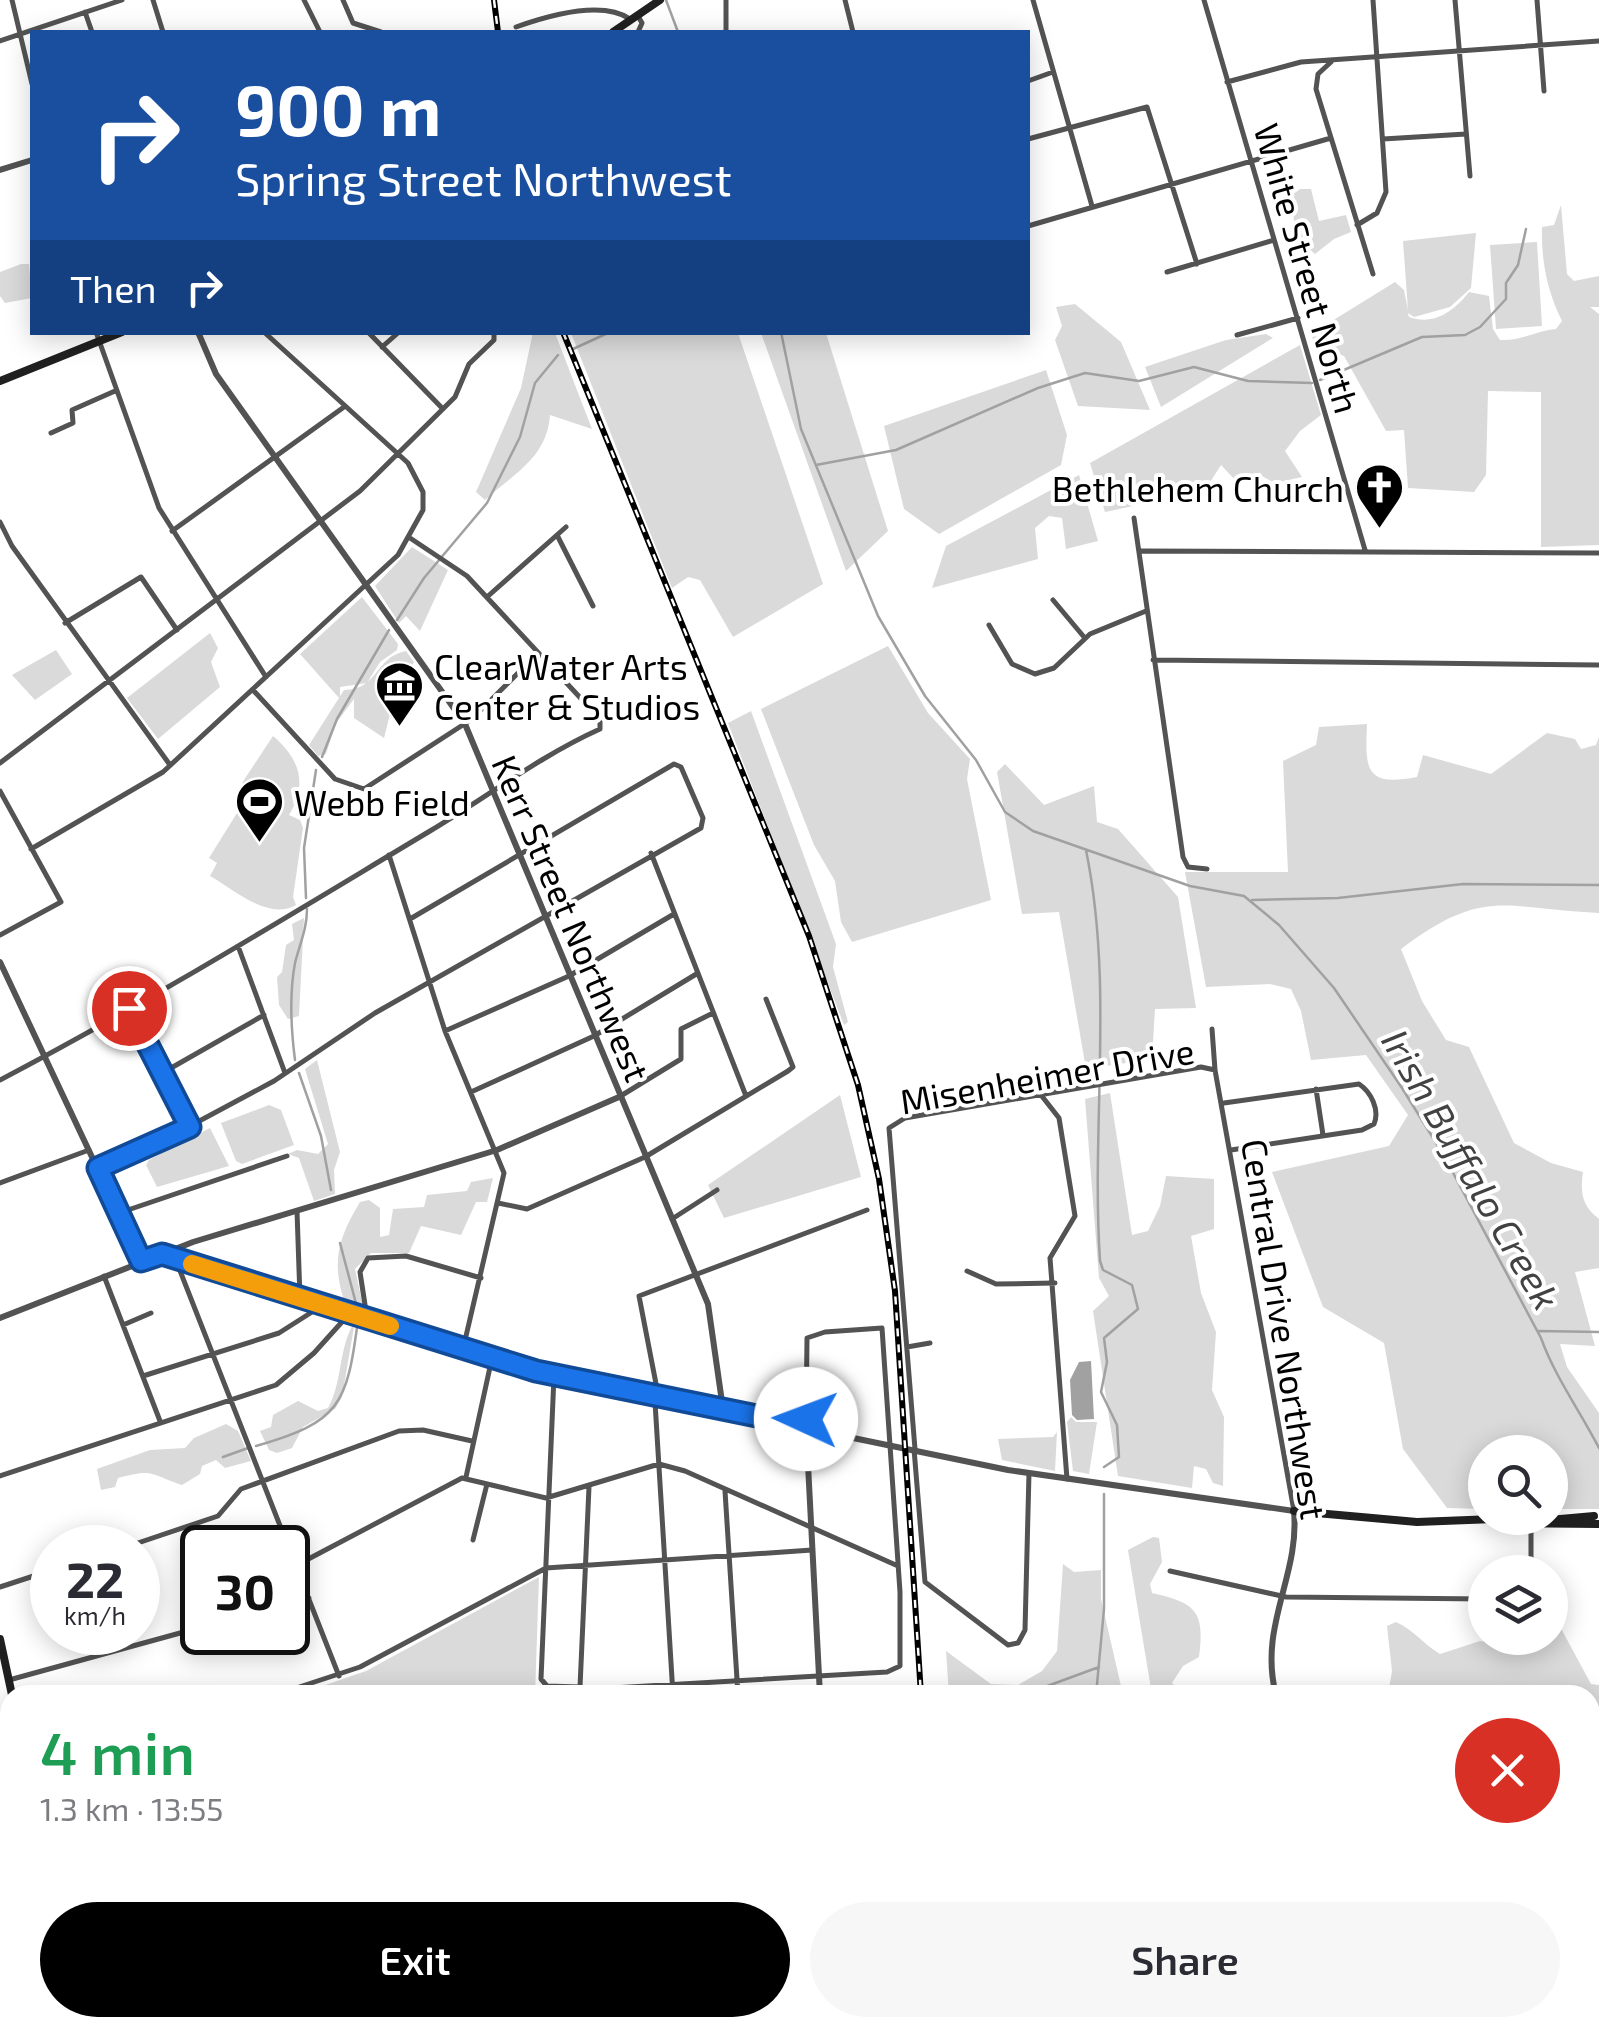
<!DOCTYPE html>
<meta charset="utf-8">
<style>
:root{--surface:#fff;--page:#f7f7f7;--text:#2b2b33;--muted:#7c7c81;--accent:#000}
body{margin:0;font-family:"Exo 2",sans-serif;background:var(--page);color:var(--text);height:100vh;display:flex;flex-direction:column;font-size:38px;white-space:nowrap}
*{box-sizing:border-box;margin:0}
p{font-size:32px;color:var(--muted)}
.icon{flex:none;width:55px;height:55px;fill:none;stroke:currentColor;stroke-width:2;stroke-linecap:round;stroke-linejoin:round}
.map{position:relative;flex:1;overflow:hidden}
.drawer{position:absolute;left:0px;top:1685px;width:1600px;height:352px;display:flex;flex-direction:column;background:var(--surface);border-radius:30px 30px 0 0;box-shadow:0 5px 25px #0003}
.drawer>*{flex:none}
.top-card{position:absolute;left:30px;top:30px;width:1000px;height:305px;border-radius:0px;box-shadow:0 5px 25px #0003;background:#1a4fa0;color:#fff;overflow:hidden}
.buttons{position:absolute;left:1468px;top:1435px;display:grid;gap:20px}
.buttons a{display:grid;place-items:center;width:100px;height:100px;border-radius:50%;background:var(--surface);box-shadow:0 5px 25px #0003;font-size:50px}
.speed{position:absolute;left:30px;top:1525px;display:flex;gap:20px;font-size:50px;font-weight:700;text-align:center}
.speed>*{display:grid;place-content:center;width:130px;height:130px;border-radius:50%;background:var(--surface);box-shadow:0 5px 25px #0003;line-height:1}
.speed small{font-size:25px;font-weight:400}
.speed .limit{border:5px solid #111;border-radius:15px;background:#fff;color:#111}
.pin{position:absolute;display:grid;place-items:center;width:85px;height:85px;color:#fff;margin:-42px;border:5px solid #fff;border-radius:50%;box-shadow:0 2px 10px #0007}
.me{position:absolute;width:110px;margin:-55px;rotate:272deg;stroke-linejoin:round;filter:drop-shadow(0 0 8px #0008)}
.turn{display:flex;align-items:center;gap:35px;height:210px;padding:0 40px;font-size:45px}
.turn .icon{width:130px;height:130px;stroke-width:2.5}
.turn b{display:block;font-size:70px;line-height:85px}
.then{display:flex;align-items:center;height:95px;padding:0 40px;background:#0003;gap:20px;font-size:38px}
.round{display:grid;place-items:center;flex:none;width:105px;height:105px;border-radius:52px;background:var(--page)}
.summary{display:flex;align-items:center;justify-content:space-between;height:170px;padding:0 40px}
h1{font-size:60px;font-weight:600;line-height:75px;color:#1e9e55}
.primary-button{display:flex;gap:20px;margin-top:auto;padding:20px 40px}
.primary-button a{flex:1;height:115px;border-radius:60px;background:var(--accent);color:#fff;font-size:40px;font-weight:600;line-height:115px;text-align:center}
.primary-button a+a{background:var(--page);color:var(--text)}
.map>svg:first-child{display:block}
.green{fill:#dadada}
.water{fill:#a1a1a1}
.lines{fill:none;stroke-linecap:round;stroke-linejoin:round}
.stream{stroke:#a1a1a1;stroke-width:2.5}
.minor{stroke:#535353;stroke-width:5}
.tertiary{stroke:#535353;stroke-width:6}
.secondary{stroke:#202020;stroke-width:8}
.rail-casing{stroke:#000;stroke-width:6}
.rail{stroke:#fff;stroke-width:2.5;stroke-dasharray:8;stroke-linecap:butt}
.route-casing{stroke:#114b97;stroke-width:25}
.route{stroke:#1a73e8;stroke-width:18}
.slow{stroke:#f59e0b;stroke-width:18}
.labels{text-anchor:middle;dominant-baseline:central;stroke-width:8;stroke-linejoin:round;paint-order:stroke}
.street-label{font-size:35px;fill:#000;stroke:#fff}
.poi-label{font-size:35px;fill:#000;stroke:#fff;text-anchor:start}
.water-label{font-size:38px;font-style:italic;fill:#424242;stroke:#fff}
</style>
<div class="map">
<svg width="1599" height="2037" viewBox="0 0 1599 2037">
<rect width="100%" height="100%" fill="#fff"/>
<path class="green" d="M1300,189H1311L1319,221L1346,215L1351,232L1334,239L1315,254L1295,236L1292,195Z
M1561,205L1567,274L1574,281L1599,276V307H1590L1599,314V545L1541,547V392L1488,391L1486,475L1474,492L1408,488L1404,430L1386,431L1344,356L1316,347L1311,334L1395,282L1404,290L1408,310L1403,241L1476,233L1471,288L1450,307L1414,317L1408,313L1409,317C1434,326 1454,311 1469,292L1489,296L1493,329L1500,340C1522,341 1535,331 1556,329L1562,321C1547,291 1541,260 1542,227L1554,225Z
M1537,242L1542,326L1496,329L1490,245Z
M21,264H29L32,298L5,303L0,296V272Z
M1075,304L1121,342L1150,410L1078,406L1055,340L1062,326L1056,307Z
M533,332L555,333L592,429L550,415C547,457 516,472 485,500L476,492L521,388Z
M571,333H738L823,584L733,637L700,580L688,577L672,588Z
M761,333H826L888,531L846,571Z
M1266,334L1273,338L1161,407L1145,367L1226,340Z
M1300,345L1321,415L1300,431L1285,451L1302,477L1275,483L1260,475L1237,482L1221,465L1207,487L1202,482L1163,484L1138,505L1105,512L1090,463Z
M1046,370L1067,435L1061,465L939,534L904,509L884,426Z
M1079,475L1098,541L1066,549L1062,518L1049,516L1035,528L1038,559L932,588L946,546Z
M412,547L448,570L420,631L406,616L399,623L375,586Z
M362,597L398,644L397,650L380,662L367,683L340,687V699L300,654Z
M210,633L218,648L211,662L220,687L158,739L127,698Z
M888,646L928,713L970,759L967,779L991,900L852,942L841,922L835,881L814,845L761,709Z
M56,650L72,674L35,700L12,675Z
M406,651L414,662L392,706L384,738L354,718V699L336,723L326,754L318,756L309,745L344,690C380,689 373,658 406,651Z
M751,711L836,944L833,967L848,1022L844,1025L728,723Z
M1367,724C1365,770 1365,787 1417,777L1423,755L1491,774L1547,733L1575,739L1581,749L1596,745L1599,737V913C1504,909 1485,886 1401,949L1422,1001L1446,1040L1469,1047L1514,1143L1551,1163L1583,1172C1580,1193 1582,1206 1599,1219V1268L1575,1272L1595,1346L1560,1344L1567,1367L1599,1413V1509H1550V1452H1485V1509L1447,1508L1403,1449L1384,1343L1323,1307L1272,1172L1389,1146L1408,1115L1366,1055L1311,1060L1301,1011L1291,989L1270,984L1206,987L1185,872H1288L1283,761L1316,745L1319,727Z
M273,736C300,759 308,784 289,815L300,820L303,828L293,897L296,905C268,921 235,890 210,876L217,863L209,858L242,805L254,798L281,810L242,783Z
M1005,764L1044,805L1094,786L1097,822L1118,829L1178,897L1196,1008L1155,1009L1152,1059L1086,1069L1059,912L1022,914L997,772Z
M304,918L299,1016L288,1019L279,1005L277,977L282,972L286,945L294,940L292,924Z
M317,1060L340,1152L334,1170L335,1194L314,1201L299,1158L288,1154L297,1150L318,1154L328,1144L305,1069Z
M1110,1093L1132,1235L1148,1231L1160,1206L1166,1176L1214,1179V1229L1191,1236L1201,1293L1216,1332L1212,1390L1224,1417L1223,1486L1213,1483L1206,1469L1194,1466L1192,1488L1118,1476L1093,1311L1109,1296L1099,1278L1085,1099Z
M840,1095L861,1177L724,1218L708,1185Z
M269,1105L281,1110L294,1145L242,1164L236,1161L221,1123Z
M210,1128L229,1166L157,1187L146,1165L149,1160Z
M493,1178L487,1202H476L461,1235L421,1226L409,1253H371L355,1269L364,1311L346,1306C331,1264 337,1240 360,1202L369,1200L380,1208V1237L389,1235L393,1209L424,1207L427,1195L467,1191L471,1182Z
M355,1321L342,1397L335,1409L303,1427L292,1448L277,1453L269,1450L260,1431L271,1427L273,1415L298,1401L318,1411L328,1408C343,1382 338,1347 355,1321Z
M1071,1417L1076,1422H1097L1089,1474L1073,1471L1067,1422Z
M226,1424L238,1431L251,1461L225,1468L216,1460L202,1466L200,1474L182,1485C150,1474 154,1468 118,1478L115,1487L101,1490L97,1469L150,1450L185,1448L194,1438Z
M1057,1432L1055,1471L1002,1460L998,1439L1053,1437Z
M1153,1537L1159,1538L1162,1562L1150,1584L1152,1593C1196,1603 1205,1611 1199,1657L1183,1666L1172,1683L1183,1695H1152L1128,1550Z
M1063,1564L1074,1572L1101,1570V1599L1123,1695H949L946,1651L991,1684L1018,1685L1042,1671L1057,1651Z
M539,1577L535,1695H296L366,1671Z
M1550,1608L1591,1684L1599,1685V1718L1590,1708V1695H1529L1524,1688L1499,1695H1388L1392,1671L1387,1626L1396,1622C1414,1630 1423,1644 1440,1654L1480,1641L1505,1644L1520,1638H1550Z
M1599,1841V1990L1590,1998V1863L1599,1852Z
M1241,2028H1376L1379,2037H1238Z"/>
<path class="water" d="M1091,1361L1094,1419L1077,1420L1072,1415L1070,1380L1079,1362Z"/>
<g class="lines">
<path class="stream" d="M666,0L678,32
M781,332L801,429L878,616L925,696L976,760L1005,812L1033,831L1190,886L1244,896L1279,925L1334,988L1402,1088L1443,1154L1541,1338C1555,1377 1580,1411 1599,1448
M573,349L610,332
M1320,380L1422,337L1465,335L1480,327L1506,299V283L1518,265L1526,229
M816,465L896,450L1038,388L1085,373L1139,381L1194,367L1248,381L1312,383
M397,620L424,578L487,503L520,437L535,383L558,355
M322,757L337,719L389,630
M1086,850C1114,987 1091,1123 1100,1261L1103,1270L1132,1285L1138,1309L1104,1338L1107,1362L1101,1392L1117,1425L1119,1457L1104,1467
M306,898L304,848L316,770
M1252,900L1338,898L1463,884L1599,885
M295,1060C291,1029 289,995 295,963C300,943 307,929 307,909
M299,1073L321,1136L331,1190
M340,1243L358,1311
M1539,1331L1599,1332
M256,1446C340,1422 347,1405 358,1320
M223,1457L248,1448
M1023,1695L1099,1667
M1096,1695L1104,1609V1494
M1234,2037L1237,2028"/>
<path class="minor" d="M12,0L32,84
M153,0L163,32
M304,0L320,32
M343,0L353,23L381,32
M726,0V32
M845,0L853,32
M1033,0L1092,206
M1204,0L1365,550
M1455,0L1470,176
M1537,0L1544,91
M85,12L92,32
M638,16L642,23L638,32
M516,27C547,16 602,0 630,19
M0,41L122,0
M1331,62L1318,74L1316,89L1373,274
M1028,81L1053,72
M1227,82L1301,62L1599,41
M1028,139L1147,107L1197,264
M1383,139L1466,134
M1357,225L1377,213L1386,192L1373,0
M1028,226L1331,138
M1167,272L1274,240
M96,332L159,508L266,677
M368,332L443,409
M1237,335L1298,318
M382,347L399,332
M51,433L73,423L72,410L115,391
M1134,518L1183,857L1188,867L1207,869
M0,522L12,546L170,765
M172,531L344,407
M557,535L593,606
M1141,551L1599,553
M487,597L566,527
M1053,600L1084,637
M65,623L141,577L177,630
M989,625L1012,664L1035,674L1054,668L1090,634L1146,611
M1153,660L1599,665
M253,690L335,779L364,789L472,719L538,653
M0,763L360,491L455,397L469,364L494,340V332
M0,791L61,902L0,935
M31,849L163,772L398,555L423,510V492L408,463L264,332
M651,853L746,1096
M389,855L445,1031L504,1173L463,1349
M238,946L285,1073
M130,1010L190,1127
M1212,1029L1215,1070L1294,1511
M445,1031L569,976L674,914
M164,1072L264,1015
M0,1080C147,1003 288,916 430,831C487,797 540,756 600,729V719L467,576L410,538
M1316,1089L1323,1135
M471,1092L594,1036L698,973
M1041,1095L1059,1118L1075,1216L1050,1258L1067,1479
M619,1097L681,1059V1029L713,1013
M1224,1103L1359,1084C1371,1092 1380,1110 1374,1124L1362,1130L1231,1150
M98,1168L162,1141L274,1081L375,1013L701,828L703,818L681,767L674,764L410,919
M0,1183L89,1150
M498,1203L527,1209L645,1157L788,1071L793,1067L766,999
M297,1211L300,1298
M119,1213L287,1156
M672,1219L717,1190
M175,1258L339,1676
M967,1271L996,1284L1055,1283
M104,1276L160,1421
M367,1318L360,1272L368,1258L406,1256L481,1278
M123,1325L151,1313
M907,1347L930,1343
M143,1376L279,1333L323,1305
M554,1376L541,1679L547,1686L612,1688L887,1672L900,1666V1592L882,1328L825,1332L807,1338L806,1426
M914,1449L925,1582L1008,1645L1018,1643L1025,1630L1029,1473
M915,1449L889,1128L905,1118L1201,1067L1215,1070
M0,1476L276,1385L314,1353L350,1313
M466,1477L492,1358
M725,1491L738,1695
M1531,1525V1572
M473,1540L487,1484
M123,1548L218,1516L241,1489L399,1431L423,1430L472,1441
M248,1548L285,1535
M297,1565L462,1478L546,1498L659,1464L685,1471L898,1566
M1170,1571L1286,1597L1485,1599
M0,1587L52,1570
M288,1604L309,1598
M9,1680L202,1627
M580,1687L589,1487
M275,1695L360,1667L546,1568L812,1550
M673,1695L655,1402L658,1394L639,1296L867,1210
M0,1764L10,1762
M1590,1837L1599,1834
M0,1874L10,1871
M0,1986L10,1984
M82,2028L88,2037
M265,2028L268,2037
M759,2028L760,2037
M960,2028L961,2037
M1043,2028L1077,2037
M1120,2028L1121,2037
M598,2037L621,2028
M1464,2037L1472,2028"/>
<path class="tertiary" d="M0,170L32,160
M198,332L216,374L465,724L708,1304L723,1409
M0,962L141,1261
M161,1254L554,1376L1008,1470L1294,1511C1300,1576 1258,1626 1276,1695
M0,1318L193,1242L497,1150L619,1097
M806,1426L820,1695
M841,2028L842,2037
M1391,2028L1395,2037
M362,2037L385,2028"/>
<path class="secondary" d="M613,32L660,0
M0,381L122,332
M1294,1511L1417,1522L1520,1518
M1549,1520L1594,1516
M1495,1523L1599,1524
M0,1639L12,1695
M158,2028L164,2037"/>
<defs>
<path id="rail" d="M494,0L498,32
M563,332L809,936L858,1085L879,1179L895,1291L921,1695
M938,2028V2037"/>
</defs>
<use href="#rail" class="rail-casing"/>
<use href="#rail" class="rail"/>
</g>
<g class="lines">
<defs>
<path id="route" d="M129,1008L190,1127L98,1168L141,1261L162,1254L536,1371L806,1426V1419"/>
</defs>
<use href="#route" class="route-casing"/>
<use href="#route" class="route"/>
<path class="slow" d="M192,1264L390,1326"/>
</g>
<defs>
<symbol id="church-pin" viewBox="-11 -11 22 30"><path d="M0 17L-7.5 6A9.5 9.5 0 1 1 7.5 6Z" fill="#000" stroke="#fff"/><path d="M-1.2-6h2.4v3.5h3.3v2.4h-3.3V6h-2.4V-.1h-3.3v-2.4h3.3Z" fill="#fff"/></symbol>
<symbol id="museum-pin" viewBox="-11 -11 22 30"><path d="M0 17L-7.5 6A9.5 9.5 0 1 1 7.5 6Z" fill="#000" stroke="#fff"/><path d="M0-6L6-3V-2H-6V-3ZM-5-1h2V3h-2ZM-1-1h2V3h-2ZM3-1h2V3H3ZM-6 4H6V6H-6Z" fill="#fff"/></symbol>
<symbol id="stadium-pin" viewBox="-11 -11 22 30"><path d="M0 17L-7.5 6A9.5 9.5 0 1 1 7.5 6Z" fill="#000" stroke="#fff"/><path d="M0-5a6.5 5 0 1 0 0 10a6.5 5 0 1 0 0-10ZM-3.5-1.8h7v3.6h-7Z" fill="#fff"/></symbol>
</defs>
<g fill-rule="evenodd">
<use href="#church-pin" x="1352" y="460" width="55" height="75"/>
<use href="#museum-pin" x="372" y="658" width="55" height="75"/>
<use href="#stadium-pin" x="232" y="774" width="55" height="75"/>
</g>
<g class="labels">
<g class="street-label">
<text transform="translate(1308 268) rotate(74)">White Street North</text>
<text transform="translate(572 918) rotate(67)">Kerr Street Northwest</text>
<text transform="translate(1047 1075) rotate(-10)">Misenheimer Drive</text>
<text transform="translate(1285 1329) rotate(81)">Central Drive Northwest</text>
</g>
<g class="poi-label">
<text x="1344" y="488" text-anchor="end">Bethlehem Church</text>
<text x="434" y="666">ClearWater Arts<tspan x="434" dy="40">Center &amp; Studios</tspan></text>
<text x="294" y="802">Webb Field</text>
</g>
<g class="water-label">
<text transform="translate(1472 1169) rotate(60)">Irish Buffalo Creek</text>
</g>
</g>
</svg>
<div class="buttons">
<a><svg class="icon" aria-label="search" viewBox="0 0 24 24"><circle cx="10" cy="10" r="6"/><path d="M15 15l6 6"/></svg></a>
<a><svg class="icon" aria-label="layers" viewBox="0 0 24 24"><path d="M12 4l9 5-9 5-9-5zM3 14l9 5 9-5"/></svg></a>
</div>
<div class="speed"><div>22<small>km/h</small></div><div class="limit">30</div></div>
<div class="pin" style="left:129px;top:1008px;background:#d93025"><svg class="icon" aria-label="arrive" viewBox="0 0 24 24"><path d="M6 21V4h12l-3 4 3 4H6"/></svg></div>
<svg class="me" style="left:806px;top:1419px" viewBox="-20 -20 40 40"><circle r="19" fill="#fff"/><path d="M0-13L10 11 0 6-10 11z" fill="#1a73e8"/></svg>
<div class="top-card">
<div class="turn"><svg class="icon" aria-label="right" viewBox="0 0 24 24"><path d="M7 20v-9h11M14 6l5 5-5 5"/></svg><div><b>900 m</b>Spring Street Northwest</div></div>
<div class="then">Then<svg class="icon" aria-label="right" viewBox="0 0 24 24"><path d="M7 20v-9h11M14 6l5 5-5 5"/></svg></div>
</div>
<section class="drawer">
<div class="summary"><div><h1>4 min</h1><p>1.3 km · 13:55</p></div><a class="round" style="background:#d93025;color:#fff"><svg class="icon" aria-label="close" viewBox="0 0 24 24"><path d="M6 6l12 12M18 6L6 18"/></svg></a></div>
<div class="primary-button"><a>Exit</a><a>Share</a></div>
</section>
</div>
